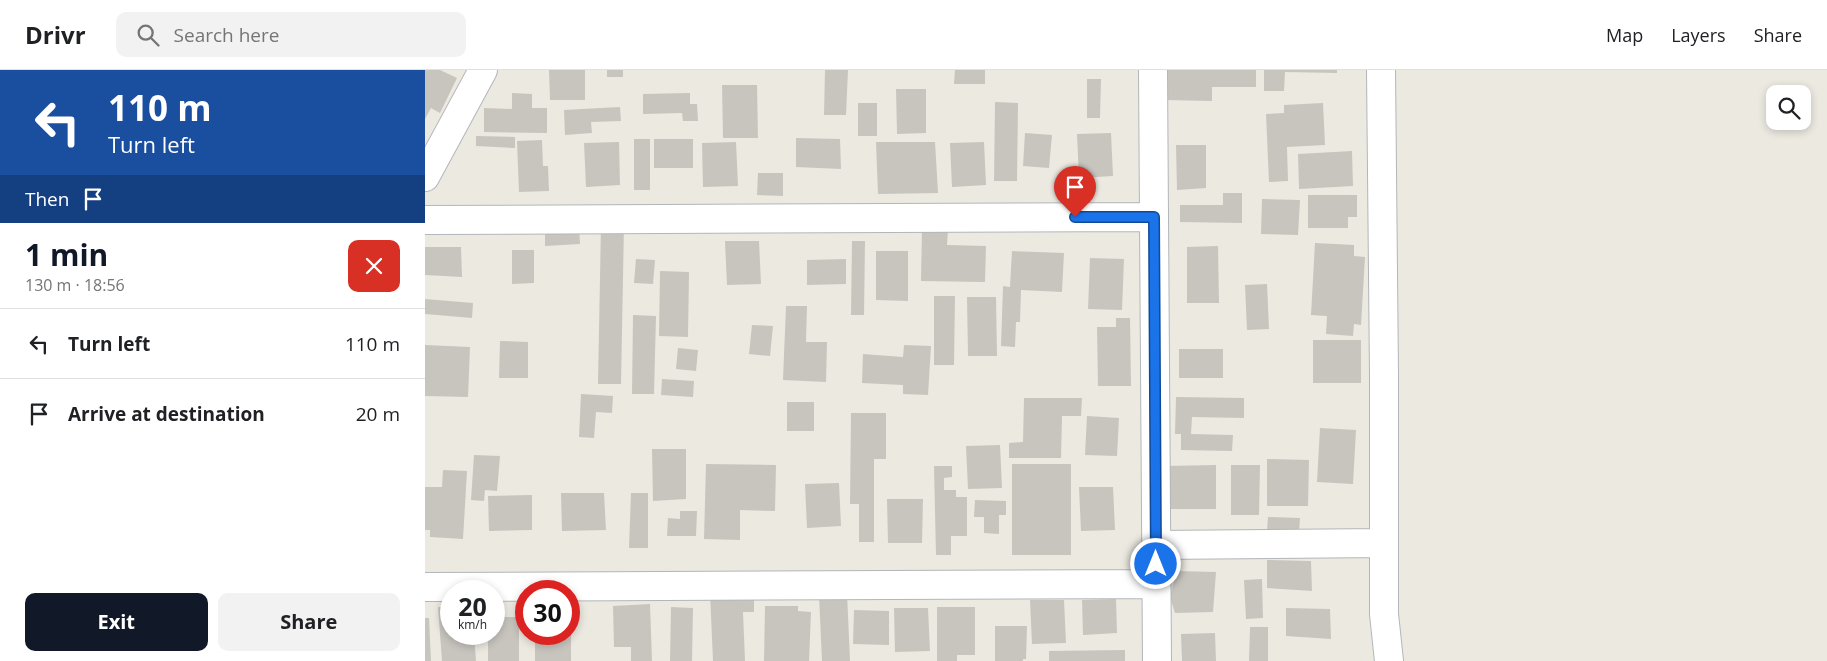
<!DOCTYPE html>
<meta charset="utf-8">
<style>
:root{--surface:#fff;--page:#f2f2f2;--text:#202124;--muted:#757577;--line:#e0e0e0;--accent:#111827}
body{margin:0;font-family:"Open Sans",sans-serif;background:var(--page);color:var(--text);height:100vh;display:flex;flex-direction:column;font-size:19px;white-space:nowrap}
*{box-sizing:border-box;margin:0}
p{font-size:16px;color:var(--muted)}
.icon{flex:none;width:28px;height:28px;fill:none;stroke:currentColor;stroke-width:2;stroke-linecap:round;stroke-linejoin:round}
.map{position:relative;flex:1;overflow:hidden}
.side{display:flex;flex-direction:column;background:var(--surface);width:425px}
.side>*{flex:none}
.guide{background:#1a4fa0;color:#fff;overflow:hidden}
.tools{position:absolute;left:1341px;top:15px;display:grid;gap:10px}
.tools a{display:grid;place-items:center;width:45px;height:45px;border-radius:10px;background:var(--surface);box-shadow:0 2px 8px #0003;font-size:25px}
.speed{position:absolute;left:15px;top:510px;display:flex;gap:10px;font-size:25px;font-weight:700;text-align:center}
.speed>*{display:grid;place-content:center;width:65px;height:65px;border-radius:50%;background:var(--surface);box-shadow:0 2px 8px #0003;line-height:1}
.speed small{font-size:12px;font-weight:400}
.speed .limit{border:8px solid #d22;background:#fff;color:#111}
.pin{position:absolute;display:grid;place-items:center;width:42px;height:42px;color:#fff;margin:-51px -21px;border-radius:50% 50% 50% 0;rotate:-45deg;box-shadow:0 0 5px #0007}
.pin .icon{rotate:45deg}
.me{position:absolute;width:55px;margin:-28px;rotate:0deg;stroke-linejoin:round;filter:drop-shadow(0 0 4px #0008)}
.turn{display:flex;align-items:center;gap:18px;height:105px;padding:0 25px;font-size:22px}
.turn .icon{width:65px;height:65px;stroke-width:2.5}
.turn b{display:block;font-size:35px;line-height:42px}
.then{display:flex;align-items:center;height:48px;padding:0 25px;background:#0003;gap:10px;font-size:19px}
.round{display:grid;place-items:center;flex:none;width:52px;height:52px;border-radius:10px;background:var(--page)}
.overview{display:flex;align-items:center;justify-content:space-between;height:85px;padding:0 25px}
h1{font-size:30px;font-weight:700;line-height:38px;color:var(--accent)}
.action{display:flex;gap:10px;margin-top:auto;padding:10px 25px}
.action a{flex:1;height:58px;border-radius:10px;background:var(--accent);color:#fff;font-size:20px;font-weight:700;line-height:58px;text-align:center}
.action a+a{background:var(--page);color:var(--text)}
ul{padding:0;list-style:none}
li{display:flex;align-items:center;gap:15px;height:70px;padding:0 25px;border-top:1px solid var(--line)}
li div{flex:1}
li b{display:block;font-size:19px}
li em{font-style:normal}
header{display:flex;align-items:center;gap:30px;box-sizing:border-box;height:70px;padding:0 25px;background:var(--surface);border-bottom:1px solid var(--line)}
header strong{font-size:24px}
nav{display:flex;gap:28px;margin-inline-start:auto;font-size:18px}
.search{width:350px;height:45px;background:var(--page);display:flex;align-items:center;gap:12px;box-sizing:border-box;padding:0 18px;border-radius:10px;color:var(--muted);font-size:19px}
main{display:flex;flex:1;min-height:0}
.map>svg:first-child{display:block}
.building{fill:#c8c5bf}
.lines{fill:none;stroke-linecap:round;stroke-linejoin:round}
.minor-casing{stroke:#b3b6ba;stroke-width:30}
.minor{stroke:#fff;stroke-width:28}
.route-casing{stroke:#114b97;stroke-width:12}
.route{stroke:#1a73e8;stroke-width:9}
</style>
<header>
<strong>Drivr</strong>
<div class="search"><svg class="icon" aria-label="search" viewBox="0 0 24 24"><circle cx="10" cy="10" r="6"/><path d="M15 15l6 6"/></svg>Search here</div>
<nav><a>Map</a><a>Layers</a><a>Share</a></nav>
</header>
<main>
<section class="side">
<div class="guide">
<div class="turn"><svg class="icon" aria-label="left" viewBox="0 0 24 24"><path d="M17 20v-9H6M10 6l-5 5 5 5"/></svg><div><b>110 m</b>Turn left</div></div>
<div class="then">Then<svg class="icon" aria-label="arrive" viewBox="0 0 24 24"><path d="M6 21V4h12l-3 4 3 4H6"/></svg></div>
</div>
<div class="overview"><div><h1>1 min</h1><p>130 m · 18:56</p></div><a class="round" style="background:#d93025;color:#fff"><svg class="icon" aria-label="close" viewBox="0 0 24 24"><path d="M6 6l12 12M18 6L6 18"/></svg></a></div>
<ul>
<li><svg class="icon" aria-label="left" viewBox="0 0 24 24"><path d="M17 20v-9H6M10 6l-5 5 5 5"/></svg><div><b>Turn left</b></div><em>110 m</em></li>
<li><svg class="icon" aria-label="arrive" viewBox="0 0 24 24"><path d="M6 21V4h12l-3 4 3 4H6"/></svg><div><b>Arrive at destination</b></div><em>20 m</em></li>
</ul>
<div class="action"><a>Exit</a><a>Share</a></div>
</section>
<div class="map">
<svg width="1402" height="591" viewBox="0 0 1402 591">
<rect width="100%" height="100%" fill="#ebe9e0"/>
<path class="building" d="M0,0H15L32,8L15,43L6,38L0,49Z
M124,0H160V30H125Z
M182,0H198V7H182Z
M400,0H423L421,45H399Z
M530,0H560V14H529Z
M739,0H831V17H787V31L739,30Z
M839,0H912V3L860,2L859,21H839Z
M662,9H676L675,48H662Z
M297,15H332L333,68H298Z
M471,19H501V63L472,64Z
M87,23L107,24V38H122V63L59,62V38L87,39Z
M265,23V34H272L273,51H258L257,43L218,44V24Z
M570,32L593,33L592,111H569Z
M433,33H452V66H433Z
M898,33L900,75L862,77L863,111L844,112L841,44L859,43V35Z
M195,37L196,51L166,52L167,63L140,65L139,40Z
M600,63L627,65L624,98L598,96Z
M686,63L688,106L654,108L652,64Z
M51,66L90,67V78L51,76Z
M371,68L415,69L416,99L371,97Z
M209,69H225V120H209Z
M229,69H268V98H229Z
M117,70L118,96H123L124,121L94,122L92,71Z
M194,72L195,115L161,117L159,73Z
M311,72L313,116L278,117L277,73Z
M451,72H510L513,123L453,124Z
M559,72L561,115L527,117L525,73Z
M751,75H781V118L752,120Z
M927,81L928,116L874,119L873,84Z
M333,103H358V126L332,125Z
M798,123H817V153L755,152V135H798Z
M883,125H932V147H923V158H883Z
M837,129L875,130L873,165L836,164Z
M176,154H199L196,314H173Z
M154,156L155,174L120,176V158Z
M497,159L523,160L522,175L561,176L560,212L496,211Z
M300,171H334L336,214L302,215Z
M427,171H440L439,245H426Z
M890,173L929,175V186L940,187L936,255L929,254L928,266L901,264L902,246L886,245Z
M793,176L794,233H762V177Z
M0,177H36L37,207L0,205Z
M87,180H109V213L87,214Z
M451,181H483V231L451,230Z
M587,181L639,183L637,222L596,220L595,252H591L590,277L576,276L578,216L585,217Z
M665,188L699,189L697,240L663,239Z
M211,189L230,190L228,214L209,213Z
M421,189V214L382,215V190Z
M235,201L264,202L263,267L234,266Z
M842,214L844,259L822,260L820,215Z
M509,226H530L529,295H509Z
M542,227H571L572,286H543Z
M0,229L48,233L47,248L0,244Z
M361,236H382L381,272H402L401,312L358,310Z
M208,245L231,246L229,324H207Z
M691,248H705L706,316H673L672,257H691Z
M327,255L348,256L345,286L324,284Z
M888,270H936V313H888Z
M75,271L103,272V308H74Z
M0,275L45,277L43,327L0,326Z
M479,275L506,276L503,325L478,324V315L437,313L438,284L478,287Z
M253,278L273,280L271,301L251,299Z
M754,279H798V308H754Z
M237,309L269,311L268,327L236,325Z
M156,324L188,326L187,343L171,342L169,368L154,367Z
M751,327L819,328V348L767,347L766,364L808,365L807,381L756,380V364H750Z
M599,328H657L656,346H637L636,388H584V373L598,372Z
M362,332H389V361H362Z
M426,343H461V389H449V472H434V434H425Z
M662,346L694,348L692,386L660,385Z
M895,358L931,360L928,414L892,412Z
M575,375L577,418L543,419L541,376Z
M227,379H261V429L228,431Z
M49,385L75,386L72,421L60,420L59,431L46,430Z
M842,389L884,390L883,436H842Z
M281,394L351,395L350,441L315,440V470L279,469Z
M587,394H646V485H587Z
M791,395V439H740V396Z
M806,395H835L834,445H806Z
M509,396H527V407L519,408V420H531V427H542V466H526V485H511Z
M18,400L42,401L38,469L5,467V460H0V417H17Z
M414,413L416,456L382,458L380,414Z
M654,417H688L690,460L656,461Z
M136,423H179L181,460L137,461Z
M206,423H223V478H204Z
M107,425V460L64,461L63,426Z
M462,429H498L497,473H463Z
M550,430L581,431V445H574V464L559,463V447H549Z
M255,441H272L271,466H242L243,448L255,449Z
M843,447L875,448L874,462L842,461Z
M842,490L886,491L887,521L842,518Z
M751,501L791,502L788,542L750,543L745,527Z
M837,509L838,548L821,549L819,510Z
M329,520V542H318L320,591H288L285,522Z
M422,523L425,591H397L394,525Z
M691,529L692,563L658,565L657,530Z
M605,530H639L641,573L607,574Z
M225,534L227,591H206V577H189L188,536Z
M340,536H373V541L386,542L384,591H339Z
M13,537H26V564H49L51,591H17Z
M246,537L268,538L267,591H245Z
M512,537H550V585H532V591H512Z
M469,538H503L505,581L470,582Z
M861,538L905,539L906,569L861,566Z
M429,540L464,541V575L428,574Z
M69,547H94V591H63V564H69Z
M0,548H4L6,591H0Z
M570,556H602L601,589H598V591H570Z
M825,557H843V591H824Z
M144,558H146V591H110V564H144Z
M790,563L791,591H757L756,564Z
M700,580V591H624V581Z"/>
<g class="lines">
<defs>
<path id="minor" d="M728,0L732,591
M956,0L959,305V544L964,591
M0,107L58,0
M0,150L729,147
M731,475L958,473
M0,517L731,514"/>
</defs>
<use href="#minor" class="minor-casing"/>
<use href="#minor" class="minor"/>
</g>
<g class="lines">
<defs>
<path id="route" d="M650,147H729L731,494"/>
</defs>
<use href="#route" class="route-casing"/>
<use href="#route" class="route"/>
</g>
</svg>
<div class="tools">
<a><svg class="icon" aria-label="search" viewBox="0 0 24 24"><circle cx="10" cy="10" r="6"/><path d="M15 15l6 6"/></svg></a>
</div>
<div class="speed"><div>20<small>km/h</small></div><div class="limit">30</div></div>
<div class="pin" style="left:650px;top:147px;background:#d93025"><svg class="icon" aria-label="arrive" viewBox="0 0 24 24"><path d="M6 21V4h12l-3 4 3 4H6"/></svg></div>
<svg class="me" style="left:731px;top:494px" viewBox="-20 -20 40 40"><circle r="17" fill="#1a73e8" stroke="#fff" stroke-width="3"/><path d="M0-11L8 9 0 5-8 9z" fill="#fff"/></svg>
</div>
</main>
